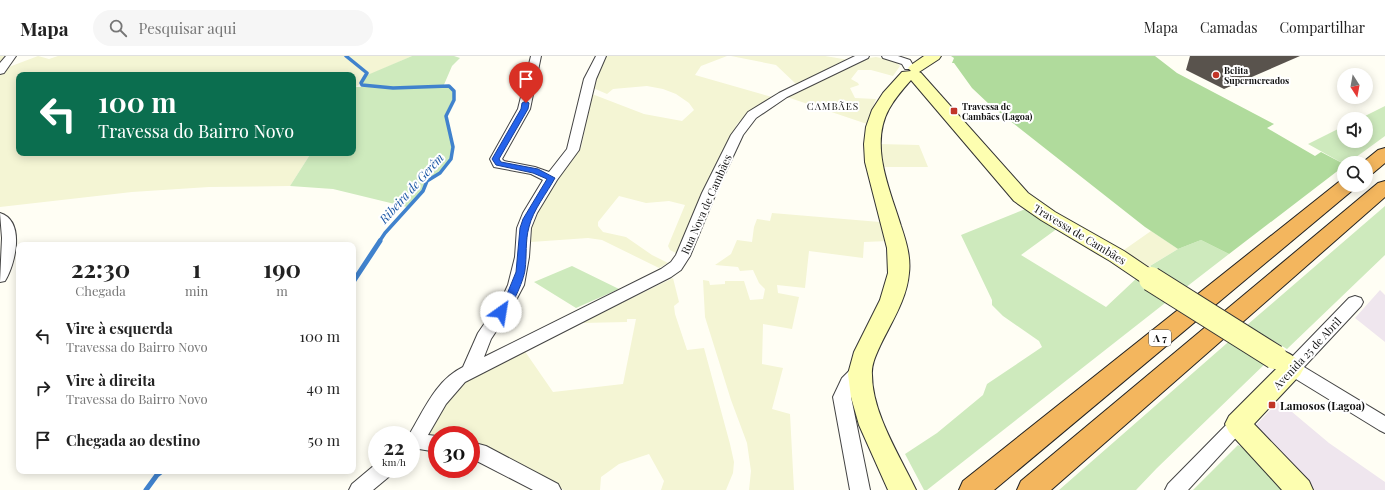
<!DOCTYPE html>
<html lang="pt">
<meta charset="utf-8">
<style>
:root{--surface:#fff;--page:#f6f6f6;--text:#222;--muted:#767676;--line:#e0e0e0}
body{margin:0;font-family:"Playfair Display",serif;background:var(--page);color:var(--text);height:100vh;display:flex;flex-direction:column;font-size:15px;white-space:nowrap}
*{box-sizing:border-box;margin:0}
p{font-size:13px;color:var(--muted)}
.icon{flex:none;width:22px;height:22px;fill:none;stroke:currentColor;stroke-width:2;stroke-linecap:round;stroke-linejoin:round}
.map{position:relative;flex:1;overflow:hidden}
.drawer{position:absolute;left:16px;top:186px;width:340px;height:232px;display:flex;flex-direction:column;background:var(--surface);border-radius:8px;box-shadow:0 2px 10px #0003}
.drawer>*{flex:none}
.hud{position:absolute;left:16px;top:16px;width:340px;height:84px;border-radius:8px;box-shadow:0 2px 10px #0003;background:#0b6e4f;color:#fff;overflow:hidden}
.needle{width:26px;rotate:169deg}
.fabs{position:absolute;left:1337px;top:12px;display:grid;gap:8px}
.fabs a{display:grid;place-items:center;width:36px;height:36px;border-radius:50%;background:var(--surface);box-shadow:0 2px 10px #0003;font-size:20px}
.speed{position:absolute;left:368px;top:370px;display:flex;gap:8px;font-size:20px;font-weight:700;text-align:center}
.speed>*{display:grid;place-content:center;width:52px;height:52px;border-radius:50%;background:var(--surface);box-shadow:0 2px 10px #0003;line-height:1}
.speed small{font-size:10px;font-weight:400}
.speed .limit{border:6px solid #d22;background:#fff;color:#111}
.pin{position:absolute;display:grid;place-items:center;width:34px;height:34px;color:#fff;margin:-41px -17px;border-radius:50% 50% 50% 0;rotate:-45deg;box-shadow:0 0 4px #0007}
.pin .icon{rotate:45deg}
.me{position:absolute;width:44px;margin:-22px;rotate:32deg;stroke-linejoin:round;filter:drop-shadow(0 0 3px #0008)}
.turn{display:flex;align-items:center;gap:14px;height:84px;padding:0 16px;font-size:18px}
.turn .icon{width:52px;height:52px;stroke-width:2.5}
.turn b{display:block;font-size:28px;line-height:34px}
.eta{display:flex;justify-content:space-evenly;align-items:center;height:68px;text-align:center}
.eta b{font-size:24px;font-weight:700;line-height:28px}
ul{padding:0;list-style:none}
li{display:flex;align-items:center;gap:12px;height:52px;padding:0 16px}
li div{flex:1}
li b{display:block;font-size:15px}
li em{font-style:normal}
header{display:flex;align-items:center;gap:24px;box-sizing:border-box;height:56px;padding:0 20px;background:var(--surface);border-bottom:1px solid var(--line)}
header strong{font-size:19px}
nav{display:flex;gap:22px;margin-inline-start:auto;font-size:14px}
.search{width:280px;height:36px;background:var(--page);display:flex;align-items:center;gap:10px;box-sizing:border-box;padding:0 14px;border-radius:22px;color:var(--muted);font-size:15px}
.map>svg:first-child{display:block}
.industrial{fill:#efe6ee}
.farmland{fill:#f4f5d4}
.green{fill:#ceeabd}
.forest{fill:#b0db9c}
.lines{fill:none;stroke-linecap:round;stroke-linejoin:round}
.stream-far1{stroke:#4082cd;stroke-width:3.5}
.stream{stroke:#4082cd;stroke-width:5}
.building{fill:#59534d}
.street-casing{stroke:#444;stroke-width:2}
.secondary-casing{stroke:#333;stroke-width:2}
.highway-casing{stroke:#222;stroke-width:2}
.street{fill:#fff;fill-rule:evenodd}
.secondary{fill:#fdfeb0;fill-rule:evenodd}
.highway{fill:#f3b65e;fill-rule:evenodd}
.secondary-bridge-casing{stroke:#333;stroke-width:26;stroke-linecap:butt}
.secondary-bridge{stroke:#fdfeb0;stroke-width:24}
.route{fill:#2563eb;stroke:#184099}
.poi-dot{fill:#c13528;stroke:#fff;stroke-width:1.5}
.labels{text-anchor:middle;dominant-baseline:central;stroke-width:4;stroke-linejoin:round;paint-order:stroke}
.far-poi-label{font-size:9px;font-weight:bold;fill:#111;stroke:#fff;text-anchor:start}
.far-neighbourhood-label{font-size:10px;letter-spacing:1px;fill:#111;stroke:#fff}
.shield{fill:#fff;stroke:#585858;stroke-width:1}
.shield-label{font-size:10px;font-weight:bold;fill:#111}
.street-label{font-size:11px;fill:#111;stroke:#fff}
.poi-label{font-size:11px;font-weight:bold;fill:#111;stroke:#fff;text-anchor:start}
.water-label{font-size:12px;font-style:italic;fill:#1955a4;stroke:#fff}
</style>
<header>
<strong>Mapa</strong>
<div class="search"><svg class="icon" aria-label="search" viewBox="0 0 24 24"><circle cx="10" cy="10" r="6"/><path d="M15 15l6 6"/></svg>Pesquisar aqui</div>
<nav><a>Mapa</a><a>Camadas</a><a>Compartilhar</a></nav>
</header>
<div class="map">
<svg width="1385" height="434" viewBox="0 0 1385 434">
<rect width="100%" height="100%" fill="#fffef4"/>
<path class="industrial" d="M1380,234L1385,239V286L1355,262Z
M1279,345L1329,387L1385,426V434H1308L1270,391L1256,369Z"/>
<path class="farmland" d="M0,0H11L1,14L38,0L49,3L58,0H412L369,19L366,17L361,27L353,33V19H19V97H311L290,130L209,131L132,136L0,151Z
M606,0H727L701,10L695,19L772,41L748,57L737,68L676,197L670,194L668,190L685,149L669,145L646,147L619,140L598,166V170L603,176L626,181L652,199L668,207L659,212L602,184L588,182L531,186L532,169L536,159L552,129L581,92L592,38L644,58L682,65L694,54L689,47L676,38L663,33L647,30L613,33L607,38L593,32L600,9Z
M731,0H825L849,4L797,29L776,9Z
M876,1L895,5L900,10L893,20L871,14H858L851,23L858,27L859,29L850,32L855,42L876,43L867,68L787,41L869,2Z
M878,88L919,89L928,111H882Z
M772,157L880,166L884,168L889,185L864,186L863,202L809,195L805,232L777,229L778,237L799,241L792,273L763,268L762,308L783,312L772,353L790,358L794,434H749L751,415L747,387L731,344L705,261L703,224L709,225L710,229L725,228V225H744L750,244L763,243L765,233L759,227L753,214L740,215L738,211L715,209L731,198L737,184L752,186L754,171L757,163L770,165Z
M1151,175L1178,193L1148,211L1121,196Z
M673,222L679,246L674,250L675,258L687,294L704,292L730,388L734,406L733,417L726,434H661L664,425L649,398L619,408L601,421L600,434H564L480,390L471,388V379H437V383L431,381L429,378L430,373L459,329L524,294L553,336L623,328L636,263H627V266L581,267Z"/>
<path class="green" d="M412,0H454L460,2L452,10L443,31L449,30L454,35V44L448,53L446,60L453,91L451,103L440,117L427,125L423,135L407,151L333,133L290,130L311,97H353V33L354,31H365L361,27L365,20Z
M1385,50V80L1348,107L1344,108L1308,88L1344,70V85H1366V63H1359Z
M1385,150V199L1287,293L1247,269Z
M1028,152L1058,172L1021,199L1106,251L1139,220L1174,240L927,434H924L905,398L937,377L983,339L987,328L1042,291L1039,285L1003,260L992,249V244L961,179Z
M1201,184L1229,198L1185,232L1156,215L1150,210L1178,193Z
M572,210L619,233L576,252L534,226Z
M1234,281L1269,304L1157,412L1136,434H1059Z
M1238,389L1249,395L1290,434H1193Z"/>
<path class="forest" d="M951,0H1155L1177,17L1274,68L1267,72L1315,100L1321,96L1344,108V110L1229,198L1201,184L1178,193L1145,171L990,49L972,32L954,7H952L954,2Z"/>
<g class="lines">
<path class="stream-far1" d="M346,0L367,17L361,27L362,29L393,32L449,30L454,35V44L446,60L453,91L451,103L440,117L427,125L423,135L385,177L379,186"/>
<path class="stream" d="M353,226L380,185
M146,434L157,419L162,415"/>
</g>
<path class="building" d="M1190,0H1300L1224,33L1186,14Z"/>
<g class="lines">
<defs>
<path id="street" d="M6,0H16L4,17L0,18V7Z
M531,0H541L530,53L502,103L504,105L535,111L549,116L567,93L584,23L596,0H606L596,23L579,94L557,124L537,157L531,172L529,201L524,229L514,248L491,283L484,301L661,213L671,206L676,199L702,137L731,79L748,56L779,37L855,0H869L868,2L787,41L756,62L743,79L716,137L690,200L681,214L671,221L465,326L446,348L428,379L437,380V396L419,393L411,397V379H409C424,354 436,324 463,311L478,277L502,242L508,229L515,201L517,172L523,157L543,124L531,118L494,111L490,103L518,53Z
M882,0H898L910,4L914,11L913,13H905L902,8L883,2Z
M0,157C26,165 15,209 5,225L0,226L2,182Z
M1355,240L1361,242L1363,246L1361,250L1304,311L1385,360V377L1379,374L1286,317L1284,312L1286,307L1349,242Z
M859,309L865,311L867,316L854,332L851,341L870,434H850L833,341L842,322L853,311Z
M1238,360L1244,363L1247,368L1244,373L1188,434H1165L1168,428L1232,363Z
M471,386L486,390L558,428L561,434H533L471,402Z
M377,407V413H393L391,419L373,434H349L352,428Z"/>
<path id="secondary" d="M924,0H941L939,3L919,16L921,17L1028,137L1055,156L1124,195L1158,218L1162,223L1158,228L1151,231L1144,228L1110,205L1041,164L1014,145L911,24C903,33 895,42 889,53C869,89 890,134 901,170C906,185 911,201 909,217C907,243 891,267 880,290C876,299 871,309 872,319C872,357 900,400 916,434H888L859,369L851,341L848,318L854,296L880,244L888,217L887,192L865,106L864,88L866,71L872,54L883,37L902,16L911,15L908,12L911,9Z
M1275,292C1286,295 1298,301 1304,312L1300,319L1254,368L1309,425L1313,434H1282L1229,376L1225,368L1229,360L1276,313L1267,307L1263,301L1267,295Z"/>
<path id="highway" d="M1385,92V107L1373,117L1366,119V107H1362L1378,94Z
M1344,124V129H1357L1354,133L994,434H959L963,425L1340,125Z
M1385,125V141L1051,434H1017L1021,425L1378,127Z"/>
</defs>
<use href="#street" class="street-casing"/>
<use href="#secondary" class="secondary-casing"/>
<use href="#highway" class="highway-casing"/>
<use href="#street" class="street"/>
<use href="#secondary" class="secondary"/>
<use href="#highway" class="highway"/>
<defs>
<path id="secondary-bridge" d="M1151,223L1275,301"/>
</defs>
<use href="#secondary-bridge" class="secondary-bridge-casing"/>
<use href="#secondary-bridge" class="secondary-bridge"/>
</g>
<path class="route" d="M526,45L529,47L528,53L499,103L501,106L538,113L555,122C547,137 533,154 529,171C525,185 527,200 525,214C524,224 510,257 501,260L496,256L505,243L516,216L520,172L523,163L547,123L533,117L496,109L492,103L521,53L522,47Z"/>
<g class="poi-dot">
<circle cx="1216" cy="19" r="4"/>
<rect x="950" y="51" width="8" height="8" rx="2"/>
<rect x="1268" y="345" width="8" height="8" rx="2"/>
</g>
<g class="labels">
<g class="far-poi-label">
<text x="1224" y="14">Belita<tspan x="1224" dy="10">Supermercados</tspan></text>
<text x="962" y="50">Travessa de<tspan x="962" dy="10">Cambães (Lagoa)</tspan></text>
</g>
<g class="far-neighbourhood-label">
<text x="833" y="50">CAMBÃES</text>
</g>
<rect class="shield" x="1149" y="274" width="22" height="16" rx="3"/>
<g class="shield-label">
<text x="1160" y="282">A 7</text>
</g>
<g class="street-label">
<text transform="translate(706 148) rotate(-66)">Rua Nova de Cambães</text>
<text transform="translate(1080 178) rotate(31)">Travessa de Cambães</text>
<text transform="translate(1307 297) rotate(-47)">Avenida 25 de Abril</text>
</g>
<g class="poi-label">
<text x="1280" y="349">Lamosos (Lagoa)</text>
</g>
<g class="water-label">
<text transform="translate(411 132) rotate(-48)">Ribeira de Gerêm</text>
</g>
</g>
</svg>
<div class="fabs">
<a><svg class="needle" viewBox="-14 -14 28 28"><path d="M0-13l5 13h-10z" fill="#e53935"/><path d="M0 13l5-13h-10z" fill="#767676"/></svg></a>
<a><svg class="icon" aria-label="sound" viewBox="0 0 24 24"><path d="M4 9h4l5-4v14l-5-4H4zM17 9q2 3 0 6"/></svg></a>
<a><svg class="icon" aria-label="search" viewBox="0 0 24 24"><circle cx="10" cy="10" r="6"/><path d="M15 15l6 6"/></svg></a>
</div>
<div class="speed"><div>22<small>km/h</small></div><div class="limit">30</div></div>
<div class="pin" style="left:526px;top:47px;background:#d93025"><svg class="icon" aria-label="arrive" viewBox="0 0 24 24"><path d="M6 21V4h12l-3 4 3 4H6"/></svg></div>
<svg class="me" style="left:501px;top:256px" viewBox="-20 -20 40 40"><circle r="19" fill="#fff"/><path d="M0-13L10 11 0 6-10 11z" fill="#2563eb"/></svg>
<div class="hud">
<div class="turn"><svg class="icon" aria-label="left" viewBox="0 0 24 24"><path d="M17 20v-9H6M10 6l-5 5 5 5"/></svg><div><b>100 m</b>Travessa do Bairro Novo</div></div>
</div>
<section class="drawer">
<div class="eta">
<div><b>22:30</b><p>Chegada</p></div>
<div><b>1</b><p>min</p></div>
<div><b>190</b><p>m</p></div>
</div>
<ul>
<li><svg class="icon" aria-label="left" viewBox="0 0 24 24"><path d="M17 20v-9H6M10 6l-5 5 5 5"/></svg><div><b>Vire à esquerda</b><p>Travessa do Bairro Novo</p></div><em>100 m</em></li>
<li><svg class="icon" aria-label="right" viewBox="0 0 24 24"><path d="M7 20v-9h11M14 6l5 5-5 5"/></svg><div><b>Vire à direita</b><p>Travessa do Bairro Novo</p></div><em>40 m</em></li>
<li><svg class="icon" aria-label="arrive" viewBox="0 0 24 24"><path d="M6 21V4h12l-3 4 3 4H6"/></svg><div><b>Chegada ao destino</b></div><em>50 m</em></li>
</ul>
</section>
</div>
